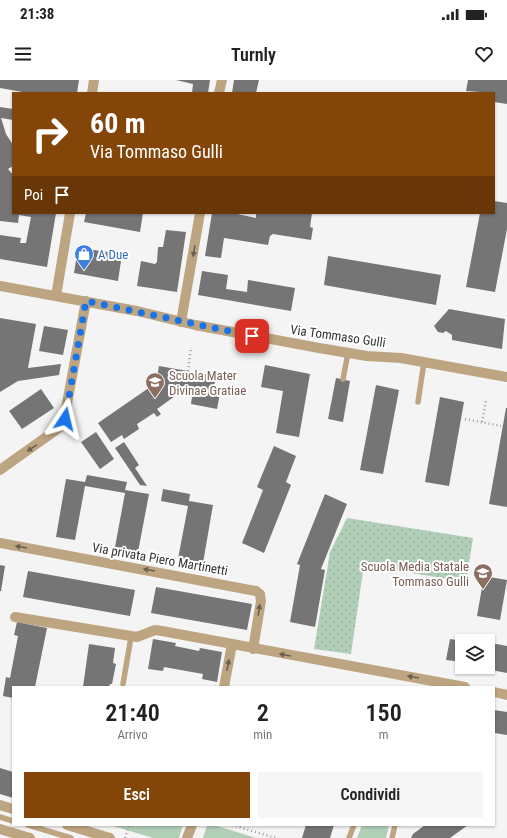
<!DOCTYPE html>
<html lang="it">
<style>
:root{--surface:#fff;--page:#f6f6f6;--text:#222;--muted:#767676;--accent:#844509}
body{margin:0;font-family:"Roboto Condensed",sans-serif;background:var(--page);color:var(--text);height:100vh;display:flex;flex-direction:column;font-size:15px;white-space:nowrap}
*{box-sizing:border-box;margin:0}
p{font-size:13px;color:var(--muted)}
.icon{flex:none;width:22px;height:22px;fill:none;stroke:currentColor;stroke-width:2;stroke-linecap:round;stroke-linejoin:round}
.map{position:relative;flex:1;overflow:hidden}
.side{position:absolute;left:12px;top:606px;width:483px;height:140px;display:flex;flex-direction:column;background:var(--surface);border-radius:0px;box-shadow:0 1px 3px #0004}
.side>*{flex:none}
.top-card{position:absolute;left:12px;top:12px;width:483px;height:122px;border-radius:0px;box-shadow:0 1px 3px #0004;background:#844509;color:#fff;overflow:hidden}
.buttons{position:absolute;left:455px;top:554px;display:grid;gap:8px}
.buttons a{display:grid;place-items:center;width:40px;height:40px;border-radius:0px;background:var(--surface);box-shadow:0 1px 3px #0004;font-size:20px}
.pin{position:absolute;display:grid;place-items:center;width:34px;height:34px;color:#fff;margin:-17px;border-radius:8px;box-shadow:0 2px 6px #0006}
.me{position:absolute;width:44px;margin:-22px;rotate:10deg;stroke-linejoin:round;filter:drop-shadow(0 0 3px #0008)}
.turn{display:flex;align-items:center;gap:14px;height:84px;padding:0 12px;font-size:18px}
.turn .icon{width:52px;height:52px;stroke-width:2.5}
.turn b{display:block;font-size:28px;line-height:34px}
.then{display:flex;align-items:center;height:38px;padding:0 12px;background:#0003;gap:8px;font-size:15px}
.eta{display:flex;justify-content:space-evenly;align-items:center;height:68px;text-align:center}
.eta b{font-size:24px;font-weight:600;line-height:28px}
.button{display:flex;gap:8px;margin-top:auto;padding:8px 12px}
.button a{flex:1;height:46px;border-radius:0px;background:var(--accent);color:#fff;font-size:16px;font-weight:600;line-height:46px;text-align:center}
.button a+a{background:var(--page);color:var(--text)}
.status{display:flex;justify-content:space-between;align-items:center;height:28px;padding:0 20px;background:var(--surface);direction:ltr}
.status svg{height:11px;fill:currentColor}
header{display:flex;justify-content:space-between;align-items:center;height:52px;padding:0 12px;background:var(--surface);font-size:18px;font-weight:600}
.map>svg:first-child{display:block}
.green{fill:#b1ceb7}
.park{fill:url(#park-dots)}
.building{fill:#767575}
.lines{fill:none;stroke-linecap:round;stroke-linejoin:round}
.path{stroke:#9e9e9f;stroke-width:2.5;stroke-dasharray:1 3;stroke-linecap:butt}
.service{stroke:#bea581;stroke-width:5.5}
.minor{stroke:#bea581;stroke-width:10}
.tertiary{stroke:#bea581;stroke-width:10}
.oneway{fill:#6a6052}
.route{stroke:#1a73e8;stroke-width:7;stroke-dasharray:0 12.6}
.labels{text-anchor:middle;dominant-baseline:central;stroke-width:4;stroke-linejoin:round;paint-order:stroke}
.shop-label{font-size:13px;fill:#366cbe;stroke:#fff;text-anchor:start}
.street-label{font-size:13px;fill:#323233;stroke:#fff}
.education-label{font-size:13px;fill:#785e54;stroke:#fff;text-anchor:start}
</style>
<div class="status"><b>21:38</b><svg viewBox="0 0 49 12"><path d="M0 12V9h3v3zM5 12V6h3v6zM10 12V3h3v9zM15 12V0h3v12zM26 1h20v11H26zM47 4h2v5h-2z"/></svg></div>
<header><svg class="icon" aria-label="menu" viewBox="0 0 24 24"><path d="M4 6h16M4 12h16M4 18h16"/></svg>Turnly<svg class="icon" aria-label="heart" viewBox="0 0 24 24"><path d="M12 20l-8-8c-3-5 5-10 8-4 3-6 11-1 8 4z"/></svg></header>
<div class="map">
<svg width="507" height="758" viewBox="0 0 507 758">
<defs>
<pattern id="park-dots" width="8" height="8" patternUnits="userSpaceOnUse"><rect width="8" height="8" fill="#b1ceb7"/><path d="M2 2h.1M6 6h.1" fill="none" stroke="#99b19e" stroke-width="1.8" stroke-linecap="round"/></pattern>
</defs>
<rect width="100%" height="100%" fill="#f4f4f5"/>
<path class="green" d="M110,745H183L179,758H153Z
M207,745H214L256,758H203Z
M362,745H389L386,758H357Z"/>
<path class="park" d="M347,438L473,458L466,502L364,485L351,574L314,569L330,472Z"/>
<path class="building" d="M0,0H79L77,13H28L0,8Z
M176,0H210L208,13H192L193,4Z
M234,0H259L256,13H232Z
M468,0H507V24L494,22V13L466,11Z
M0,27L13,29V40L1,38L6,54L13,65V86L8,89L13,95V133H56L47,187L0,179V155L21,158L20,163H26L31,137L19,135L18,143L0,141Z
M494,121L507,123V149L495,212L466,207L480,133H494Z
M86,133H143L140,152L84,142Z
M212,133H233L256,138V133H312L310,147L313,148L311,160L273,154L270,156L268,165L224,158L221,178L205,176Z
M166,150L186,152L177,212L137,206L141,181L155,184L157,182L158,167H163Z
M78,168L109,172L108,179L121,181L118,201L74,193Z
M328,176L441,195L436,225L324,205Z
M202,191L228,195L226,209L247,212L248,200L295,208L291,231L198,215Z
M449,229L505,239L502,269L452,260V255L446,251L443,253L438,252L434,246Z
M0,238L36,244L28,288L61,284L59,295L18,301L0,312Z
M44,246L68,250L63,275L39,271Z
M265,285L310,294L299,357L276,353L283,311L261,307Z
M159,286L216,296L213,312L220,313L217,329L191,324L192,317L178,314L157,329L161,334L157,337L154,333L137,344L139,349L124,359L122,355L111,362L98,343L156,303Z
M336,298L350,301L343,342L328,339Z
M376,305L399,310L383,394L360,390Z
M41,309L54,328L22,349L9,331Z
M440,317L464,322L449,406L425,402Z
M506,328H507V427L489,424Z
M96,352L114,379L100,389L81,362Z
M124,362L139,385L135,388L147,406L140,405L115,368Z
M274,366L296,376L286,402L291,405L264,473L242,463L263,410L257,407Z
M87,395L127,402L125,410L149,414L138,472L115,467L125,413L85,406L75,460L56,457L66,399L85,402Z
M163,409L190,414L189,421L213,425L203,483L178,479L188,426L161,421Z
M325,414L347,424L321,489L325,490L315,547L290,542L300,485L297,484Z
M0,485L5,486L1,511H0Z
M28,491L135,510L130,536L23,517Z
M484,496L507,500L500,540L477,536Z
M156,507L252,524L247,550L151,533Z
M17,542L47,548L35,607H13V618L3,616L6,597L10,598L18,556L14,555Z
M153,559L176,563L175,566L199,571L200,568L222,572L217,602L202,599L203,594L164,587L163,591L148,589Z
M450,559L462,561V582L446,580Z
M491,563L507,566V593L486,589L488,587V565L490,566Z
M89,564L115,568L113,583L116,584L112,604H110L109,607H83Z
M494,630L507,632V655L494,653Z
M0,688L13,692V718L0,714Z
M306,745H334L330,758H302Z
M425,745H468L450,758H411L413,754Z"/>
<g class="lines">
<path class="path" d="M188,291L191,267
M465,339L501,346
M482,342L486,320
M232,745L276,758
M125,758L129,745"/>
<path class="service" d="M343,299L348,273
M418,322L424,282
M123,604L131,557
M0,737L13,741
M28,745L71,758
M349,758L354,745
M392,758L395,745"/>
<path class="minor" d="M92,13L94,0
M219,13L222,0
M0,206L137,231L195,245L319,268L367,276L401,278L507,297
M56,216L70,133
M181,242L200,133
M0,390L63,345L86,221
M0,463L256,511L260,514L261,521L253,569
M15,537L137,557L155,550L162,551L465,607
M224,607L232,564
M494,612L507,615
M187,758L192,745"/>
<path class="tertiary" d="M0,725L13,729
M67,745L110,758
M0,749L30,758"/>
</g>
<defs><path id="oneway-solid" d="M-6-.8H1V-3.2L6.5 0L1 3.2V.8H-6Z"/></defs>
<g class="oneway">
<use href="#oneway-solid" transform="translate(194 171) rotate(99)"/>
<use href="#oneway-solid" transform="translate(32 368) rotate(145)"/>
<use href="#oneway-solid" transform="translate(21 467) rotate(-170)"/>
<use href="#oneway-solid" transform="translate(149 490) rotate(-170)"/>
<use href="#oneway-solid" transform="translate(259 530) rotate(-81)"/>
<use href="#oneway-solid" transform="translate(285 575) rotate(-170)"/>
<use href="#oneway-solid" transform="translate(228 585) rotate(-79)"/>
<use href="#oneway-solid" transform="translate(413 597) rotate(-170)"/>
</g>
<g class="lines">
<path class="route" d="M65,339L86,221L252,256"/>
</g>
<defs>
<symbol id="shop-pin" viewBox="-11 -11 22 30"><path d="M0 17L-7.5 6A9.5 9.5 0 1 1 7.5 6Z" fill="#3f7fe0" stroke="#fff"/><path d="M-5-2.5h2.3a2.7 3.5 0 0 1 5.4 0H5L5.5 6h-11ZM-1.5-2.5h3a1.5 2.3 0 0 0-3 0Z" fill="#fff"/></symbol>
<symbol id="school-pin" viewBox="-11 -11 22 30"><path d="M0 17L-7.5 6A9.5 9.5 0 1 1 7.5 6Z" fill="#8d6e63" stroke="#fff"/><path d="M0-5L7-2L0 1L-7-2ZM-4 1L0 2.5L4 1V4Q0 6-4 4Z" fill="#fff"/></symbol>
</defs>
<g fill-rule="evenodd">
<use href="#shop-pin" x="73" y="163" width="22" height="30"/>
<use href="#school-pin" x="144" y="291" width="22" height="30"/>
<use href="#school-pin" x="472" y="482" width="22" height="30"/>
</g>
<g class="labels">
<g class="shop-label">
<text x="98" y="174">A Due</text>
</g>
<g class="street-label">
<text transform="translate(338 256) rotate(8)">Via Tommaso Gulli</text>
<text transform="translate(160 479) rotate(10)">Via privata Piero Martinetti</text>
</g>
<g class="education-label">
<text x="169" y="295">Scuola Mater<tspan x="169" dy="15">Divinae Gratiae</tspan></text>
<text x="469" y="486" text-anchor="end">Scuola Media Statale<tspan x="469" dy="15">Tommaso Gulli</tspan></text>
</g>
</g>
</svg>
<div class="buttons">
<a><svg class="icon" aria-label="layers" viewBox="0 0 24 24"><path d="M12 4l9 5-9 5-9-5zM3 14l9 5 9-5"/></svg></a>
</div>
<div class="pin" style="left:252px;top:256px;background:#d93025"><svg class="icon" aria-label="arrive" viewBox="0 0 24 24"><path d="M6 21V4h12l-3 4 3 4H6"/></svg></div>
<svg class="me" style="left:65px;top:339px" viewBox="-20 -20 40 40"><path d="M0-17L14 15 0 8-14 15z" fill="#1a73e8" stroke="#fff" stroke-width="4"/></svg>
<div class="top-card">
<div class="turn"><svg class="icon" aria-label="right" viewBox="0 0 24 24"><path d="M7 20v-9h11M14 6l5 5-5 5"/></svg><div><b>60 m</b>Via Tommaso Gulli</div></div>
<div class="then">Poi<svg class="icon" aria-label="arrive" viewBox="0 0 24 24"><path d="M6 21V4h12l-3 4 3 4H6"/></svg></div>
</div>
<section class="side">
<div class="eta">
<div><b>21:40</b><p>Arrivo</p></div>
<div><b>2</b><p>min</p></div>
<div><b>150</b><p>m</p></div>
</div>
<div class="button"><a>Esci</a><a>Condividi</a></div>
</section>
</div>
